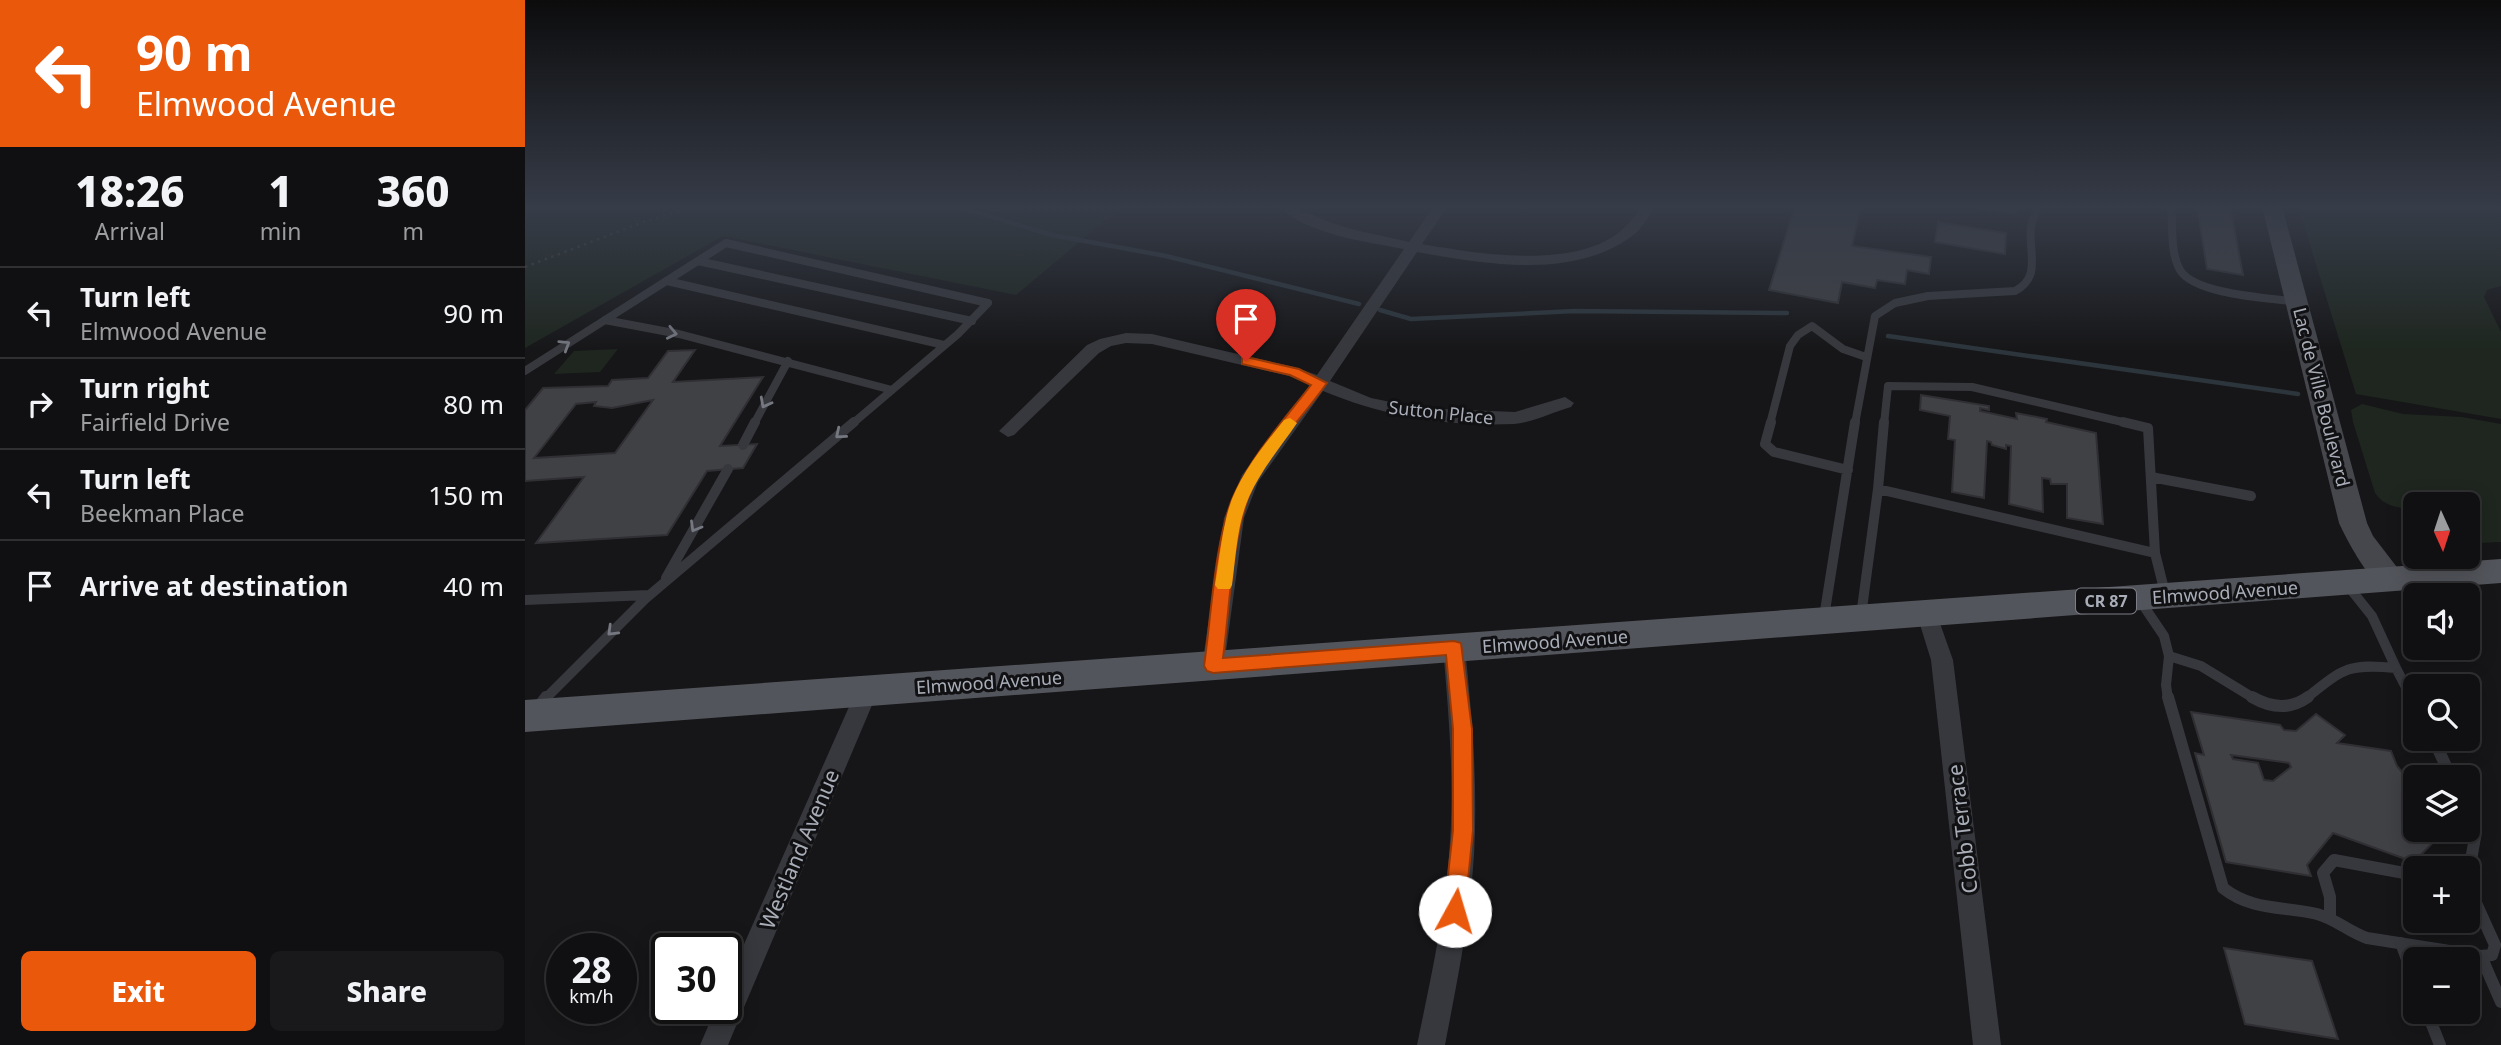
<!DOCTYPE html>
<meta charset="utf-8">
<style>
:root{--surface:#101012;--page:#19191b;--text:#f1f3f6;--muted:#9c9d9f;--line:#303032;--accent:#ea580c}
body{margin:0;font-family:"Noto Sans",sans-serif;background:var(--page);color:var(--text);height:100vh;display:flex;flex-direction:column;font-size:26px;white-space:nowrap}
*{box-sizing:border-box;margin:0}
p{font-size:23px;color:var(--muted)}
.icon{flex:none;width:38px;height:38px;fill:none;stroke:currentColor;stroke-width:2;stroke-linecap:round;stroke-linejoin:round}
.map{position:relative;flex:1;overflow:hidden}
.details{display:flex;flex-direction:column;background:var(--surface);width:525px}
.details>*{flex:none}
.top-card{background:#ea580c;color:#fff;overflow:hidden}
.needle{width:46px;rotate:177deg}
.buttons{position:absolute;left:1878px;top:492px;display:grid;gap:14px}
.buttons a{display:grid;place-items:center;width:77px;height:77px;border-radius:10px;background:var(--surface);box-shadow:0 4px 18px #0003,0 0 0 2px var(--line);font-size:35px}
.speed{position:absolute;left:21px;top:933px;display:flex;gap:14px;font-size:35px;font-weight:700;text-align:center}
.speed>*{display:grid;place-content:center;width:91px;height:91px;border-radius:50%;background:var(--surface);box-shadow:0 4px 18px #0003,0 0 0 2px var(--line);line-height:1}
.speed small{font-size:18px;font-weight:400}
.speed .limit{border:4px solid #111;border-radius:10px;background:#fff;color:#111}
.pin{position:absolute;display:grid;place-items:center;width:60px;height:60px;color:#fff;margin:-72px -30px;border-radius:50% 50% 50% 0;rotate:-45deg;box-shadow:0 0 7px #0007}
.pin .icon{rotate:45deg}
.me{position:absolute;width:77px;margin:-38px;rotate:6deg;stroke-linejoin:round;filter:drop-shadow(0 0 5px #0008)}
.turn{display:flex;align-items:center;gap:24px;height:147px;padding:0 21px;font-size:32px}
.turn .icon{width:91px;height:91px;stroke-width:2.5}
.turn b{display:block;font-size:49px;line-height:60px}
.eta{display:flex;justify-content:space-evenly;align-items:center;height:119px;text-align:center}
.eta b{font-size:42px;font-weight:800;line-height:49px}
.cta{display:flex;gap:14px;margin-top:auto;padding:14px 21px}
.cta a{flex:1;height:80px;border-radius:10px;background:var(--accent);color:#fff;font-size:28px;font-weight:800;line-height:80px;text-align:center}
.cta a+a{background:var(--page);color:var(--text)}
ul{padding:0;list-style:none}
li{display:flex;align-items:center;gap:21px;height:91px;padding:0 21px;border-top:2px solid var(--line)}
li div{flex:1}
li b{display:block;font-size:26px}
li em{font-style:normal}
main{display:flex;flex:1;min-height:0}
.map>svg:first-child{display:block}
.green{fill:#1e261f}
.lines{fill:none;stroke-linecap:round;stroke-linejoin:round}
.stream{stroke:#2c353c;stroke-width:4.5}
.building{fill:#404145;stroke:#303034;stroke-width:2;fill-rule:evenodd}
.path{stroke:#3d3f44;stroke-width:2.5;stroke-dasharray:2.5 4.5;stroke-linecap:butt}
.lane-far2{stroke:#37383d;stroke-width:8}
.lane-far1{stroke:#37383d;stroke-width:10}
.lane{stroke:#37383d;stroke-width:12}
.street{fill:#37383d;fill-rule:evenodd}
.secondary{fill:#45474d;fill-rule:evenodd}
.primary{fill:#53555c;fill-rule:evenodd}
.oneway{stroke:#757881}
.route{fill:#ea580c;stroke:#983908;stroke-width:2}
.slow{fill:#f59e0b}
.labels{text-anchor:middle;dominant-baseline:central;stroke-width:6;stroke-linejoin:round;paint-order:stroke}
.shield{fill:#111113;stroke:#7b7e86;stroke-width:2}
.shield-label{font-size:16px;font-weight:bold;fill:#a8adb8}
.street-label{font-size:18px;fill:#a8adb8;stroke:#111113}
.near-street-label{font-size:21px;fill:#a8adb8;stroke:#111113}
</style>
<main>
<section class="details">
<div class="top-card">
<div class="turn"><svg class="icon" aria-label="left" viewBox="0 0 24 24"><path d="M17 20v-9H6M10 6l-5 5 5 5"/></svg><div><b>90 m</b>Elmwood Avenue</div></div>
</div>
<div class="eta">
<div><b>18:26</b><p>Arrival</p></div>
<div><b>1</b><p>min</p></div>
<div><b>360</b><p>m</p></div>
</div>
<ul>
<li><svg class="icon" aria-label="left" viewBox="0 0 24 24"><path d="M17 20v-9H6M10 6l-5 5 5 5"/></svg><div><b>Turn left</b><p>Elmwood Avenue</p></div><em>90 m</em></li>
<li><svg class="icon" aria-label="right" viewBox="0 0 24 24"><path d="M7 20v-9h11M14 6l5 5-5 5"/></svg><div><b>Turn right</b><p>Fairfield Drive</p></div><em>80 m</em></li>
<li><svg class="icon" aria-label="left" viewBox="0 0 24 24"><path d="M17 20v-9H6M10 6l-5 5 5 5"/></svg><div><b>Turn left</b><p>Beekman Place</p></div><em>150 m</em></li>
<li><svg class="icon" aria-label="arrive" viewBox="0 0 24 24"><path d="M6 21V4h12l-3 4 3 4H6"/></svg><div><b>Arrive at destination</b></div><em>40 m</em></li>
</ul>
<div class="cta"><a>Exit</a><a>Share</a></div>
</section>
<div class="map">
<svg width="1976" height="1045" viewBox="0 0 1976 1045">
<rect width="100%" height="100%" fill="#161618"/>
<path class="green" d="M0,206H597L491,295L198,236L0,348Z
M1773,206H1976V286L1962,290L1959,297L1976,332V419L1831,394Z
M93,349L75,372L29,374L49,351Z
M1837,404L1878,414L1937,417L1976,424V542L1953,543L1943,540L1942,504H1890V510C1874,507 1861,508 1850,493L1828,422L1826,410Z"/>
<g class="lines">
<path class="stream" d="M431,206L527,235L641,256L834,304
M855,310L886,319L1050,311L1262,313
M1363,336L1773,394"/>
</g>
<path class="building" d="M1270,206H1336L1327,246L1406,257L1404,274L1382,270L1380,284L1352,280L1350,288L1317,282L1313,303L1244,290Z
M1439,206H1492L1491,214Z
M1672,206H1705L1718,275L1682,269Z
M1413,222L1481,233L1480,254L1410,242Z
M170,350L148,382L238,377L195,446L232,444L218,468L182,471L142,535L11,543L59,477L0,481V410L18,388L83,386L87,380L123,378L143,351ZM128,400L90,453L9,458L51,404L71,402L69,406L87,408Z
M1396,395L1464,406V410L1455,408V411L1492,419L1491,413L1522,419L1521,422L1571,433L1578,524L1542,518V484H1526L1525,479L1517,478L1518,512L1484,504L1486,446L1481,445V449L1467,445L1466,442L1462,441L1459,498L1427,492L1430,440L1423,439L1425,416L1395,410Z
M1666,712L1755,725L1759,730L1771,731L1791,714L1820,735L1812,743L1866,751L1872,766L1890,788V830H1920L1889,862L1808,833L1782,865L1786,876L1701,862L1670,753L1679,755ZM1706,755L1764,763L1766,767L1748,781L1739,780L1733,763L1708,759Z
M1699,948L1787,961L1813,1039L1720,1024Z"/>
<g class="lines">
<path class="path" d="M0,267L121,221L174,206"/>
<path class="lane-far2" d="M1646,206C1648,225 1645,253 1655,270C1670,295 1746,298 1773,302
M173,261L447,321
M142,281L419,345
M80,320L154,334L367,390
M0,371L201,243L463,303L433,334L327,424
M229,424L263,361
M1245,424L1265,346L1273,335L1287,326L1318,349L1341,357
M1330,424L1350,316L1370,303L1403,296L1490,291C1517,277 1503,252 1506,227C1507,220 1511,212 1514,206
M1359,424L1363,386L1447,387L1606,424"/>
<path class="lane-far1" d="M1246,422L1240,444L1249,452L1323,470
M1598,422L1623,428L1630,553
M218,445L230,422
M1626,477L1726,496
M1353,489L1359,422
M141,578L203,469
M1614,599L1639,636L1644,656L1676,666L1730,699
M0,600L124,595
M1336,616L1353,489L1630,553L1640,593
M1299,617L1330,422
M1871,668L1887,699
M20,699L120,599L329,422
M1643,699L1641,685L1644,656
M1780,699C1818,669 1822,663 1871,668L1847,616L1823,586"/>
<path class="lane" d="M1643,697L1698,888C1727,911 1758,906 1792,914C1811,919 1824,932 1842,938L1956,956
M1727,697C1746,708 1765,710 1783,697
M1886,697L1890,704
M12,709L21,697
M1908,738L1926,777
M1942,813L1951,832L1942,882
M1942,883L1970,945L1967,955L1956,956L1976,1002
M1805,918V897L1798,873L1809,860L1890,875
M1876,943L1890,981
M1902,1012L1915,1045"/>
<path class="street" d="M754,206C774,205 790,218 810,224C834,232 860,236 884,242L909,206H923L897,244C953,254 1056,271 1100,227C1106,221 1112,213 1117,206H1131C1124,215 1117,229 1107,236C1048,280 959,264 892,252L805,381L846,398L895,408L990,412L1040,397L1049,403L1046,407C1028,412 1007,423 989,424C923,427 858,416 798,391L733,482L719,518L699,666L696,672L688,675L680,672L677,666L699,518L717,475L785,385L764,376L627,344L601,343L586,346L574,353L489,435L483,437L474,431L562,345L575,339L601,333L627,334L769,367L792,375L879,249C843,242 779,234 754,206Z
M1402,607L1409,609L1412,615L1428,660L1476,1045H1448L1406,660L1392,615L1395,609Z
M929,639L937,642L940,648C947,717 953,786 949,855C945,919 932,982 920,1045H892C905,982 919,920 924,856C930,786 924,717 918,648L921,642Z
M342,682L350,685L353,691L203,1045H175L191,1008H201V985L331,691L334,685Z"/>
<path class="secondary" d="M1737,206H1757L1842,523L1848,536L1881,579L1876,587C1875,587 1867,590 1865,590C1847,589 1821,538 1814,523Z"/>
<path class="primary" d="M1976,559V583L0,732V700Z"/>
</g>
<defs><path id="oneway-chevron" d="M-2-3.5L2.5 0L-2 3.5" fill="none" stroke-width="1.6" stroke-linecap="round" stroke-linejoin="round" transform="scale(1.75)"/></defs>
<g class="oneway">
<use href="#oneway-chevron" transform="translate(147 333) rotate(12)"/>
<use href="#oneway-chevron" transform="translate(40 345) rotate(-32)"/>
<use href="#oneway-chevron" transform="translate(240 403) rotate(118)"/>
<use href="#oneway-chevron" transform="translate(315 434) rotate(140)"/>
<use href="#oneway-chevron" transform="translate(170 527) rotate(120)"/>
<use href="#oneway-chevron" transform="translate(87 631) rotate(136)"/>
</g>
<linearGradient id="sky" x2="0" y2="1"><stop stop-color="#0c0c0d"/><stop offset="0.59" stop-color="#363c48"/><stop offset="1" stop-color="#363c48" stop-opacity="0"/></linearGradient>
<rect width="1976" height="352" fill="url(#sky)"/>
<path class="route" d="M721,357L774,369L802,383C776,420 739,455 723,498C706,548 705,605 698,658L929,641L936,643L947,729L948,830L940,911L937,918L930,921L922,918L919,911L928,830V729L921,655L688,673L682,671L679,666C686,618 690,537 709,495C728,454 759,420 786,385L765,375L717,364V358Z"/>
<path class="slow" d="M765,418L772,423C755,448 736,470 724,497C712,524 711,556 707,585L705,589H693L690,585C694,563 696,540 701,519C709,481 736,449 759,420Z"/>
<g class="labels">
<rect class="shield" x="1551" y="588.5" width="60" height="25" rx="5"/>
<g class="shield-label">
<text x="1581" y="601">CR 87</text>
</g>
<g class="street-label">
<text transform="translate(1797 397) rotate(76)">Lac de Ville Boulevard</text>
<text transform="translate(916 412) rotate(6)">Sutton Place</text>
<text transform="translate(1700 592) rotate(-4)">Elmwood Avenue</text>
<text transform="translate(1030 641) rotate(-4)">Elmwood Avenue</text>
<text transform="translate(464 682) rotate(-4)">Elmwood Avenue</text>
</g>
<g class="near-street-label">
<text transform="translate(1437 829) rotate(-97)">Cobb Terrace</text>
<text transform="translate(274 849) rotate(-67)">Westland Avenue</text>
</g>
</g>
</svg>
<div class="buttons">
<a><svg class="needle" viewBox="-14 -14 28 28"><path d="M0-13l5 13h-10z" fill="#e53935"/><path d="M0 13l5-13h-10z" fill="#9c9d9f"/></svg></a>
<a><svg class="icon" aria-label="sound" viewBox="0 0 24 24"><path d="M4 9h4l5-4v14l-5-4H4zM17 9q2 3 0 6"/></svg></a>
<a><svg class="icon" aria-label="search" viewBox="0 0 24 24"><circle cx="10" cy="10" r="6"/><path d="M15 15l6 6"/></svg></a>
<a><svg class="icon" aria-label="layers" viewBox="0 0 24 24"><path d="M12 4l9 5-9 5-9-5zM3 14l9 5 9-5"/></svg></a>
<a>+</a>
<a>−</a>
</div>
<div class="speed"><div>28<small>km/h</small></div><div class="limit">30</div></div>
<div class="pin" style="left:721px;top:361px;background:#d93025"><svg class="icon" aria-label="arrive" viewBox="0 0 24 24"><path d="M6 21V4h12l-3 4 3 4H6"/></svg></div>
<svg class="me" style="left:930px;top:911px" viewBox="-20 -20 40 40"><circle r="19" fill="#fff"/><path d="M0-13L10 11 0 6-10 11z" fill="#ea580c"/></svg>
</div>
</main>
